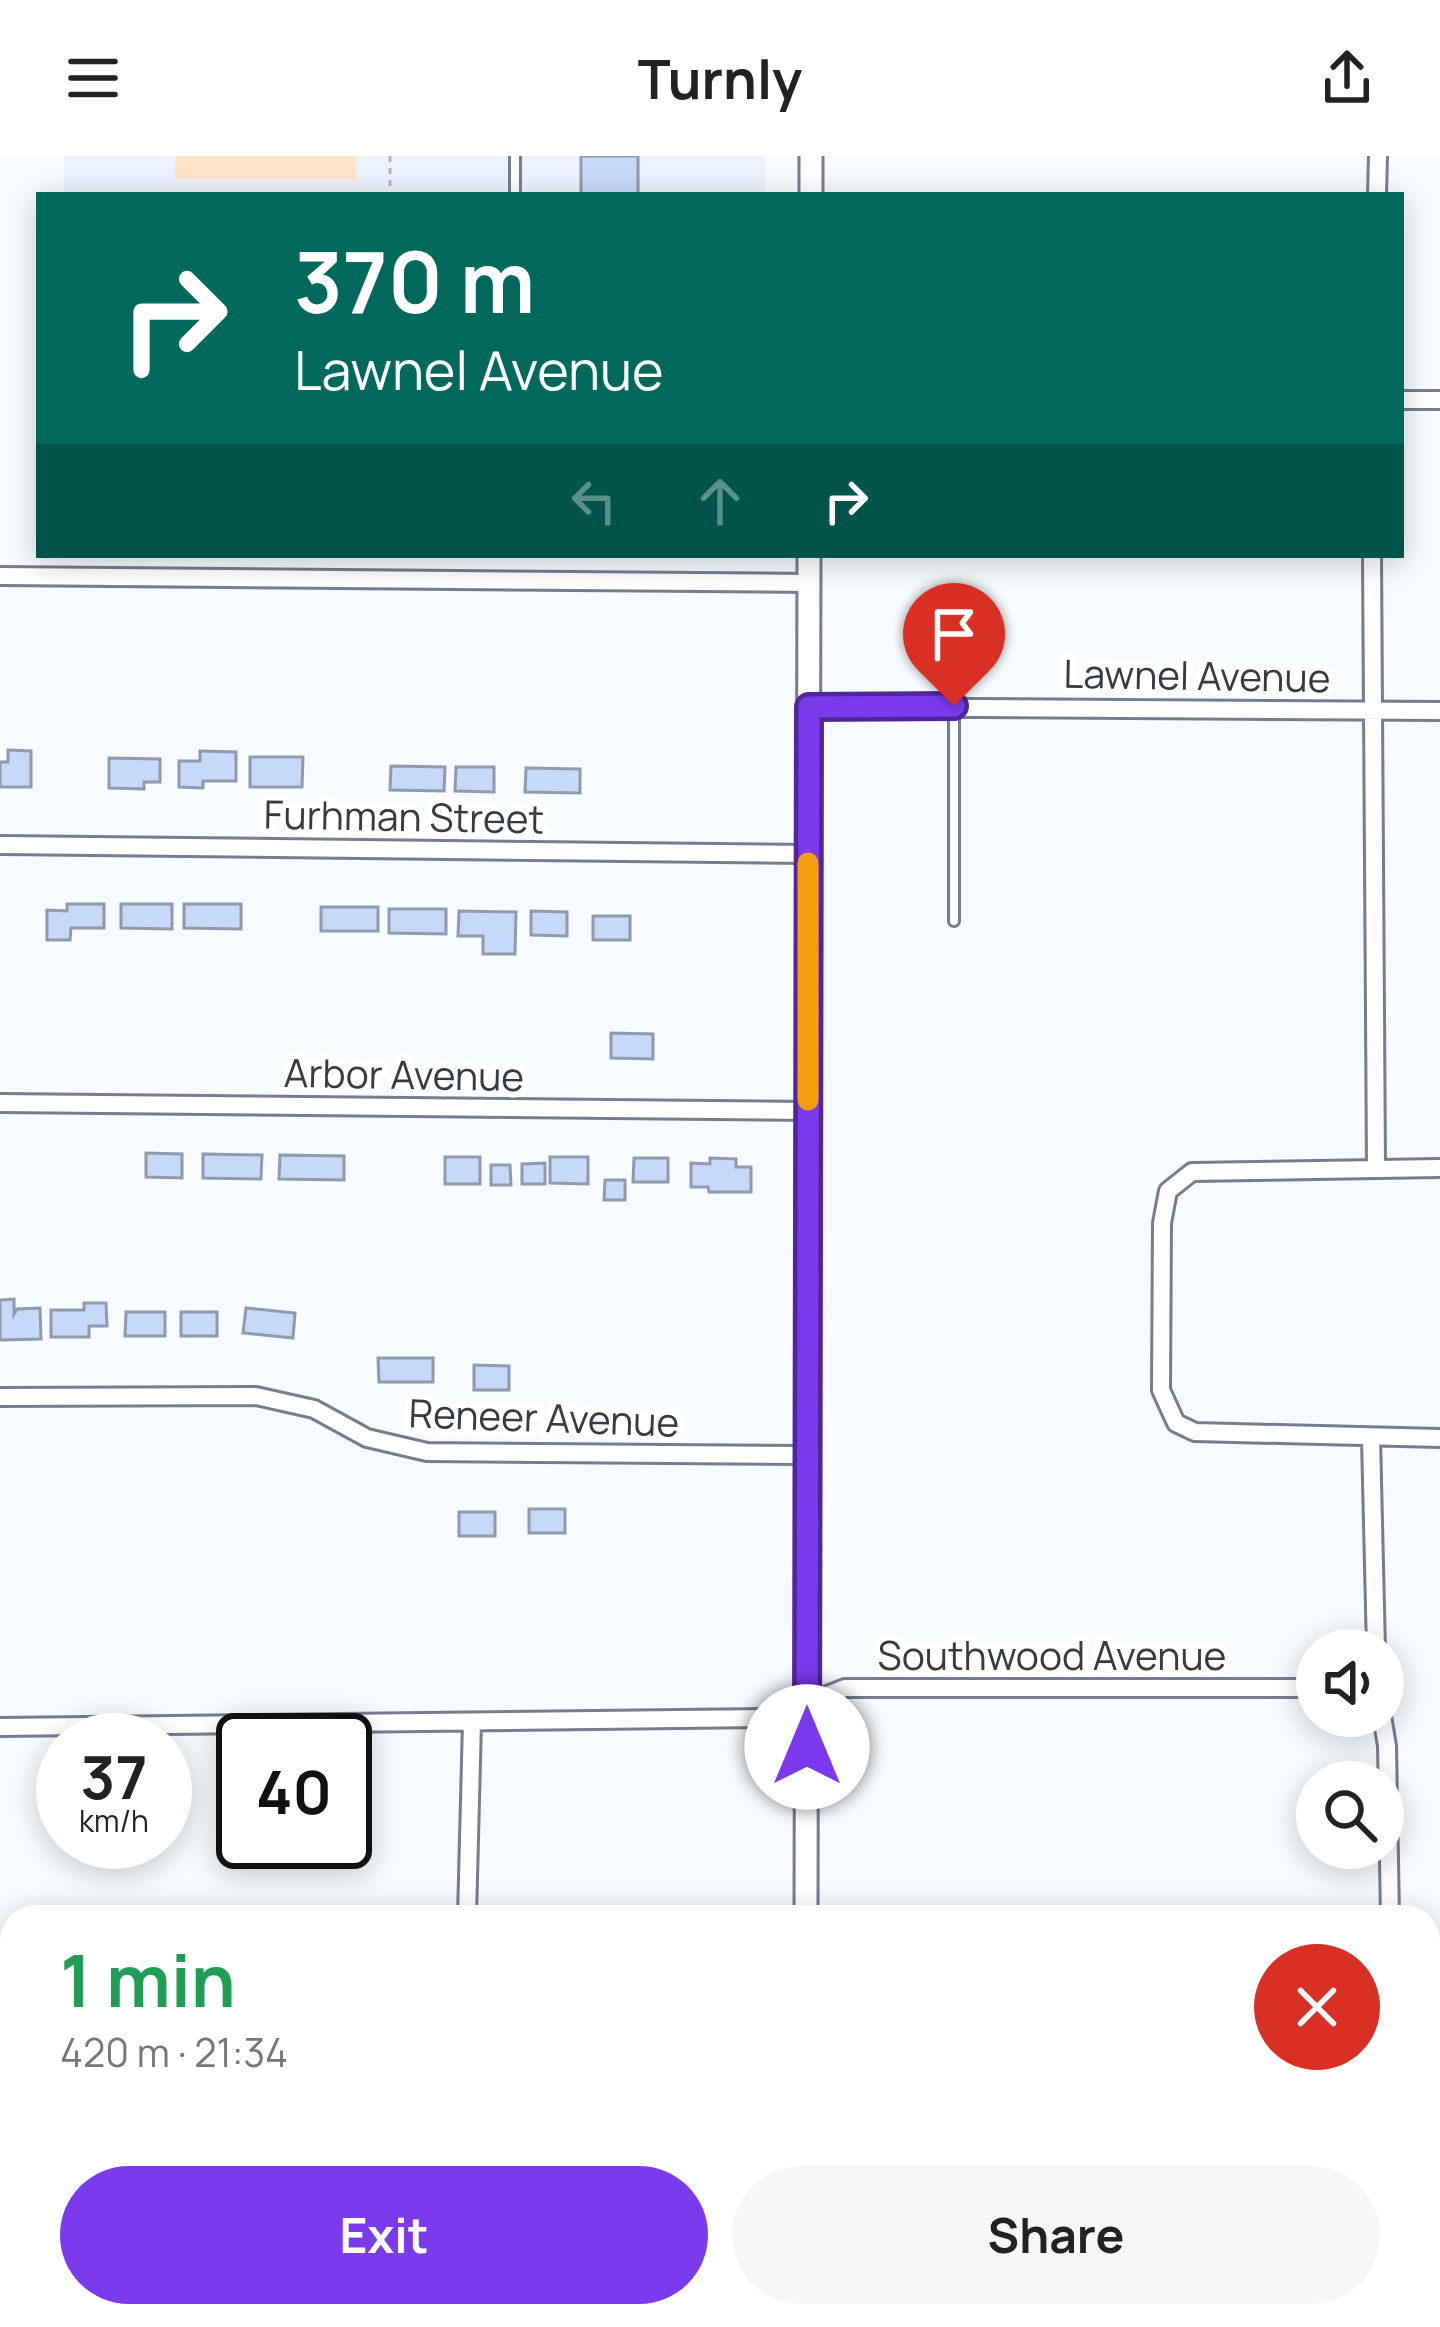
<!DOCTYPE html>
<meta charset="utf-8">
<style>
:root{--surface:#fff;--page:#f6f6f6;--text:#222;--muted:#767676;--accent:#7c3aed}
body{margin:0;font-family:Manrope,sans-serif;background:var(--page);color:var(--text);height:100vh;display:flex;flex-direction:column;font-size:45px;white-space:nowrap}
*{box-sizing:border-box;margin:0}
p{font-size:39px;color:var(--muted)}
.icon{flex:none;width:66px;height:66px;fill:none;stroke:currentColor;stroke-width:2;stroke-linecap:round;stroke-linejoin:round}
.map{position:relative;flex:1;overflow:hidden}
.panel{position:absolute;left:0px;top:1749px;width:1440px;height:423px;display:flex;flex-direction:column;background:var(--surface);border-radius:36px 36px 0 0;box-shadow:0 6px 30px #0003}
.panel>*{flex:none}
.guide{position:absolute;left:36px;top:36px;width:1368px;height:366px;border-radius:0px;box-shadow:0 6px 30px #0003;background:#00695c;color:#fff;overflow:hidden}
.controls{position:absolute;left:1296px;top:1473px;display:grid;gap:24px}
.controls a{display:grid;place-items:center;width:108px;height:108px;border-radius:50%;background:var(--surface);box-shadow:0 6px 30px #0003;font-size:60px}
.speed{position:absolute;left:36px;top:1557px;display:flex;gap:24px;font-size:60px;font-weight:700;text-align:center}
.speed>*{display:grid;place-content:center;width:156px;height:156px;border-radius:50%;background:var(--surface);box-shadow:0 6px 30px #0003;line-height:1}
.speed small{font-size:30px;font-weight:400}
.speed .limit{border:6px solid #111;border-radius:18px;background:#fff;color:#111}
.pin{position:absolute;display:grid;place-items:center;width:102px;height:102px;color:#fff;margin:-123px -51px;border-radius:50% 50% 50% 0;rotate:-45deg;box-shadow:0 0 12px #0007}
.pin .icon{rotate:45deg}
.me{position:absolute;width:132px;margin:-66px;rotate:0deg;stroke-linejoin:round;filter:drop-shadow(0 0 9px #0008)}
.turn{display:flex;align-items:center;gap:42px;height:252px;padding:0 60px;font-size:54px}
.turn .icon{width:156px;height:156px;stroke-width:2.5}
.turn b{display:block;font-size:84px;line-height:102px}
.lanes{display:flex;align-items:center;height:114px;padding:0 60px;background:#0003;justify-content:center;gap:60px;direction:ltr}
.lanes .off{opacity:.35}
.round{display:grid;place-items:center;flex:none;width:126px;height:126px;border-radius:63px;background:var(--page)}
.headline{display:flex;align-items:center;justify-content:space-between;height:204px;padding:0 60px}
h1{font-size:72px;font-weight:700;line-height:90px;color:#1e9e55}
.button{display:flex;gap:24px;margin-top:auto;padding:24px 60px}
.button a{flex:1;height:138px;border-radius:72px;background:var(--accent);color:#fff;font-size:48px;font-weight:700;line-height:138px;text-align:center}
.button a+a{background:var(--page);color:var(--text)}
header{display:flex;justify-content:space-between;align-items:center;height:156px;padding:0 60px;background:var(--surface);font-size:54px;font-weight:700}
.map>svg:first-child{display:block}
.built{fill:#edf3fe}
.green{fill:#ffe4c7}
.building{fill:#c7d9f9;stroke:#909aac;stroke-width:3}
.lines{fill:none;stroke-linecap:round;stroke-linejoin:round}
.service-casing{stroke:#747e8f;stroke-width:14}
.minor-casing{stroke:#747e8f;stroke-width:22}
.tertiary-casing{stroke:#747e8f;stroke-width:27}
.path{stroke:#b1b4b9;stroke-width:3;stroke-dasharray:6 6;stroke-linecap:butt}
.service{stroke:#fff;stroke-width:8}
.minor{stroke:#fff;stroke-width:16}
.tertiary{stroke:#fff;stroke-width:21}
.route-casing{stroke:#51269a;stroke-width:30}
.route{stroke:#7c3aed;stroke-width:21}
.slow{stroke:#f59e0b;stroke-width:21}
.labels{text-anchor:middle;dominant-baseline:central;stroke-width:12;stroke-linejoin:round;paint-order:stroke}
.street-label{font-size:39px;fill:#363a42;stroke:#fff}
</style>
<header><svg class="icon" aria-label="menu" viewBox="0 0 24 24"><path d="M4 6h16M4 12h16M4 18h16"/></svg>Turnly<svg class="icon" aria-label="share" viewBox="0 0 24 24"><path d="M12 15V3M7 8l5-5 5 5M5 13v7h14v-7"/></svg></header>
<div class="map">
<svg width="1440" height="2171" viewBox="0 0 1440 2171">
<rect width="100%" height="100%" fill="#f8fbfe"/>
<path class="built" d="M64,0H765V39H64Z
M437,2160H778V2171H437Z"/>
<path class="green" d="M175,0H356L357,23H175Z"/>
<path class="building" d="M581,0H638V39H581Z
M8,594L31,595V631H0V606H8Z
M200,595L236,596V625H203V632L179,631V605H200Z
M250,601H303L302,631H250Z
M109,602L160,603V626H144V633L109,632Z
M391,610L445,611L444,635L390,634Z
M456,611H494V636L455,635Z
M526,612L580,613V637L525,636Z
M67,748H104V772H71L70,784H47V754L67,755Z
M121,748H172V773L121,772Z
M184,748H241V773L184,772Z
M321,751H378V775H321Z
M389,753H446V778L389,777Z
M459,755L516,756L515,798H483V780H458Z
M531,755L567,756V780L531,779Z
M593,760H630V784H593Z
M611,877L653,878V903L611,902Z
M146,997L182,998V1022L146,1021Z
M203,998L262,999L261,1023L203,1022Z
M280,999L344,1000V1024L279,1023Z
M445,1001H480V1028H445Z
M550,1001H588V1028L550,1027Z
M634,1002H668V1026H633Z
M710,1002L736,1003V1011H751V1036H709L708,1031H691V1007L710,1008Z
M545,1007V1028H522V1008Z
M491,1009H510L511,1029H491Z
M605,1024H625V1044H604Z
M14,1143V1158L17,1153L40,1152L41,1183L0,1184V1144Z
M84,1147H106L107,1170H89V1181H51V1154H84Z
M246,1152L295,1157L293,1182L243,1177Z
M126,1156H165V1180H125Z
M181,1156H217V1180H181Z
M378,1202H433V1226H379Z
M474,1209L509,1210V1234H474Z
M529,1353H565V1377H529Z
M459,1356H495V1380H459Z
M704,2160V2171H598V2161Z
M1010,2160H1064V2171H1010Z"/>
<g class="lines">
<defs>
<path id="service" d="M515,0V39
M954,551V765
M856,2171V2160
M892,2171V2160
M945,2171V2160"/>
<path id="minor" d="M1377,39L1378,0
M1401,244H1440
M1372,399L1376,1011
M0,420L809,427
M809,551L1440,555
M0,689L808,698
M0,947L808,955
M1440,1012L1192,1016L1168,1035L1162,1067L1161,1234L1176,1267L1195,1276L1440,1282
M0,1241L256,1240L314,1253L367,1282L427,1296L808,1299
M1371,1282L1376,1494
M1382,1560L1387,1590L1390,1761
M0,1571L769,1562L845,1532H1317
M467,1761L472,1566
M0,1855L12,1854
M1428,2136L1440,2135
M0,2137H12"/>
<path id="tertiary" d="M811,0V39
M806,1761L809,399
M802,2171V2160"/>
</defs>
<use href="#service" class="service-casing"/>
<use href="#minor" class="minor-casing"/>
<use href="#tertiary" class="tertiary-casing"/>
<path class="path" d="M390,0V39
M959,2165H978V2160
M1139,2171V2160"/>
<use href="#service" class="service"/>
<use href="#minor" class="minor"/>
<use href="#tertiary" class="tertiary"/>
</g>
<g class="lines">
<defs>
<path id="route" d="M807,1591L809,551L954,550"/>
</defs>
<use href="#route" class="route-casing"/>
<use href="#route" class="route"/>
<path class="slow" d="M808,944V707"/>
</g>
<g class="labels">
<g class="street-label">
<text transform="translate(1197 519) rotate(1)">Lawnel Avenue</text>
<text transform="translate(404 660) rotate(1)">Furhman Street</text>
<text transform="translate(404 918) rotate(1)">Arbor Avenue</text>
<text transform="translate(544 1261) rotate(2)">Reneer Avenue</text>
<text x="1052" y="1499">Southwood Avenue</text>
</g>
</g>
</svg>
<div class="controls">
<a><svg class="icon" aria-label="sound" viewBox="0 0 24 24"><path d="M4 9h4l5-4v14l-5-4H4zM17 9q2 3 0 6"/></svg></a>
<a><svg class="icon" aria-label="search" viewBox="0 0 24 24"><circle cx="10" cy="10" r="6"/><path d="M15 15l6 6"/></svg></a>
</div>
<div class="speed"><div>37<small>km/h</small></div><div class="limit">40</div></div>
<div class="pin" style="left:954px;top:550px;background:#d93025"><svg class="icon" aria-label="arrive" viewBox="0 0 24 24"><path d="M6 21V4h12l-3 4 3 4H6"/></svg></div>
<svg class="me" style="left:807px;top:1591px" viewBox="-20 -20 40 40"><circle r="19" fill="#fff"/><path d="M0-13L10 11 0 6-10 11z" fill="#7c3aed"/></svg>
<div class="guide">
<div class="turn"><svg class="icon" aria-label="right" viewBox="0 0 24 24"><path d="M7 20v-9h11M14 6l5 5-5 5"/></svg><div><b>370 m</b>Lawnel Avenue</div></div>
<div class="lanes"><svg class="icon off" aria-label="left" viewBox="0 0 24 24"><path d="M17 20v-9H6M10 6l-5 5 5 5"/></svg><svg class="icon off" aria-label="ahead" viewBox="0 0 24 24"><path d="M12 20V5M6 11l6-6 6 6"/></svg><svg class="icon" aria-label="right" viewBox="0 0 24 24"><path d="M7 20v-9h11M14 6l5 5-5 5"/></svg></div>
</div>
<section class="panel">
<div class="headline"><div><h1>1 min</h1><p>420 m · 21:34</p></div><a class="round" style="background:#d93025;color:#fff"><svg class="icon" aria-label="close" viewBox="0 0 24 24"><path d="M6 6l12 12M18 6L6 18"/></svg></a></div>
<div class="button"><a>Exit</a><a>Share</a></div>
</section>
</div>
